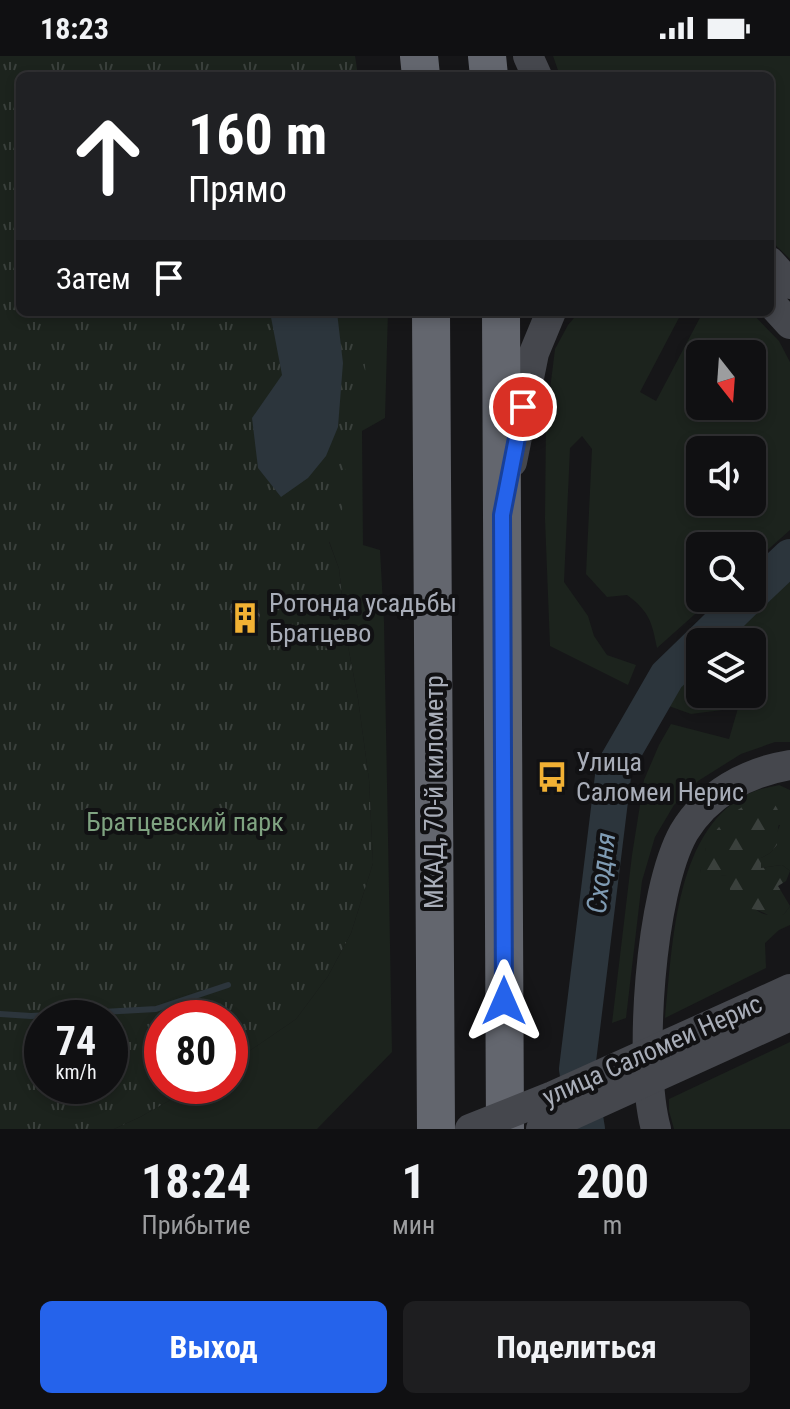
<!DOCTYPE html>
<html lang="ru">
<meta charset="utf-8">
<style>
:root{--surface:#101012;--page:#1e1e20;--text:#f1f3f6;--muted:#9c9d9f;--line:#303032;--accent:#2563eb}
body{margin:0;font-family:"Roboto Condensed",sans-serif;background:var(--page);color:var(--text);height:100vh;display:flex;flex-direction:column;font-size:30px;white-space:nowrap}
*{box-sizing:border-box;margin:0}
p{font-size:26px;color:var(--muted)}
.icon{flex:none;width:44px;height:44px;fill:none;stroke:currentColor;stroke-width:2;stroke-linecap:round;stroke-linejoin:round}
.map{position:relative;height:1073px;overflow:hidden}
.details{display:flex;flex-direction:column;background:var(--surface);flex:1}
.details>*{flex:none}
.guide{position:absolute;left:16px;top:16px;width:758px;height:244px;border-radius:12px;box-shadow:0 4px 12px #0003,0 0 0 2px var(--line);background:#202124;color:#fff;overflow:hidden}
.needle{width:52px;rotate:163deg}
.fabs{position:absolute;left:686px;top:284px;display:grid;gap:16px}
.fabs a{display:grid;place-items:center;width:80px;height:80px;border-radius:12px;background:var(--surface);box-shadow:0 4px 12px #0003,0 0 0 2px var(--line);font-size:40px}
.speed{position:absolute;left:24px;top:944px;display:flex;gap:16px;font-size:40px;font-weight:700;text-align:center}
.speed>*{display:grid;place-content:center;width:104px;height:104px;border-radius:50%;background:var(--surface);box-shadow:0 4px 12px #0003,0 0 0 2px var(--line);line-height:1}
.speed small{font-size:20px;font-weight:400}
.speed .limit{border:12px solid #d22;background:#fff;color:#111}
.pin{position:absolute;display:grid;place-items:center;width:68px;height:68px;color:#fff;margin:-34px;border:4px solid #fff;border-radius:50%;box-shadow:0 2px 8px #0007}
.me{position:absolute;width:88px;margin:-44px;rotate:0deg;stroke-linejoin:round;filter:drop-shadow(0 0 6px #0008)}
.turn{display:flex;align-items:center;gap:28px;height:168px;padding:0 40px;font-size:36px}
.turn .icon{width:104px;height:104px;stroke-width:2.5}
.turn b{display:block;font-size:56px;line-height:68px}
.then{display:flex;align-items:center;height:76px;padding:0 40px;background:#0003;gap:16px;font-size:30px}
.eta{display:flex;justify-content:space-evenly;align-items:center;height:136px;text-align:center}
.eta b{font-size:48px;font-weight:700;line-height:56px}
.cta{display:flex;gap:16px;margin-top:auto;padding:16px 40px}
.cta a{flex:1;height:92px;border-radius:12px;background:var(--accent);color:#fff;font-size:32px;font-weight:700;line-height:92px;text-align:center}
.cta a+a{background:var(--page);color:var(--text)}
.status{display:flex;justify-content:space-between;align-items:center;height:56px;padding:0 40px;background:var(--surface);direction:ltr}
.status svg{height:22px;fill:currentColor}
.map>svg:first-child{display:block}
.grass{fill:#1c231d;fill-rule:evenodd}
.forest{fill:url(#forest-firs)}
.park{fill:url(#park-tufts);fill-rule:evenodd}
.water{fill:#2c353c}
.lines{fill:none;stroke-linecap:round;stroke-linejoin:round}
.stream{stroke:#2c353c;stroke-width:6}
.river{stroke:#2c353c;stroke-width:36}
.building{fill:url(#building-back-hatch)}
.secondary{stroke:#45474d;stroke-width:30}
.highway{stroke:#63666e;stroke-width:38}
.secondary-bridge{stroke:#45474d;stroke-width:30}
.route-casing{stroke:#184099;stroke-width:20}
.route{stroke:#2563eb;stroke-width:14}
.labels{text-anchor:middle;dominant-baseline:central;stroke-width:8;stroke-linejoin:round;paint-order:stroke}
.poi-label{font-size:26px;fill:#a8adb8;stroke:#111113;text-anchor:start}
.street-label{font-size:26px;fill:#a8adb8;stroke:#111113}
.park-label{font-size:26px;fill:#7fa381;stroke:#111113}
.water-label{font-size:28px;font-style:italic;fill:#7f9bb3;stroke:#111113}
</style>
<div class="status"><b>18:23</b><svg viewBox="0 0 49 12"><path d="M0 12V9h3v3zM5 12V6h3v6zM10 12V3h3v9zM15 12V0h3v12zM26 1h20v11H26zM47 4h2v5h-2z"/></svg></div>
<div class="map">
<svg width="790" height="1073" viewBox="0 0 790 1073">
<defs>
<pattern id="forest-firs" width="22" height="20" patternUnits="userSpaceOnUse" patternTransform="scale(2)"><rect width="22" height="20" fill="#1c231d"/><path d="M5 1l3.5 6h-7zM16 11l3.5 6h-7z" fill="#3a403c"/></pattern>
<pattern id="park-tufts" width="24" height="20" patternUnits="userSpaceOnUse" patternTransform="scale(2)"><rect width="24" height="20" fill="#1c231d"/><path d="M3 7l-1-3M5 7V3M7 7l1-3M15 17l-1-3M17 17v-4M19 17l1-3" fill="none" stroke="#3a403c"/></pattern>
<pattern id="building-back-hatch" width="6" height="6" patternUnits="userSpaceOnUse" patternTransform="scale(2)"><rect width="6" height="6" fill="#29292c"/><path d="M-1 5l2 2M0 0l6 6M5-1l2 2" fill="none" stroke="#454548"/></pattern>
</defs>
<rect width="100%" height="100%" fill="#161618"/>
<path class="grass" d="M553,0H790V203L770,184V20H560Z
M346,256H388L385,362L362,375L363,489L380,494L384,566L392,996L317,1073H114L140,1061L195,1030H230V1008L296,963L328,920L351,877L373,807L369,724L358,643L347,585L339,513L329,485Z
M579,256H682L640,336L656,345L703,256H751L779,285L790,306V474L752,508V490H700V542H713L657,592C652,566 649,555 627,539L607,541L586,518L592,393L582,380L570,392L564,526L588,560L594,580L607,599L636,609L628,629L550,590L545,463L546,366L555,293L568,269ZM700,298H752V350H700ZM700,394H752V446H700Z
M790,524V686H775L741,698L698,725L674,749L655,781L642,825L626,962L612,967L632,799L644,724L659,689L671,668L729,683L738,652L691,658L666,649L685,624L700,609V638H752V586H724Z
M779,729L790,734V815L782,809L761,812V802L770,797L777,789L776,778L780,769L706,792L704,806L700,816L728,820C732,832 752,854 764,858C770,860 778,858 784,858L790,850V869L779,874L765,887L766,912L665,962C673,889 674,767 755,735C762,732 772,731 779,729Z
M790,986V1073H674L669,1055V1043Z"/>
<path class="forest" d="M756,742C790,746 776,766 777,789L770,797L761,802V812L782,809L790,815L786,825L778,830L790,850L784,858L775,862C769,860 763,856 757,854C747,851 733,855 731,840C729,832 731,828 727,820L718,819L708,823L700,816C703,808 703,800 706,792C715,769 736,754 756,742Z"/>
<path class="park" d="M0,0H355L358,20H20V256H360L366,321L360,367L343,390L346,423L341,462L342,482L329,486L339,513L347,585L358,643L369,724L373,807L351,877L328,920L296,963L230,1008V962H162V1030H195L140,1061L114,1073H0ZM42,962H110V1030H42Z"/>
<path class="water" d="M270,256H337L343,307L338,371L326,400L308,422L281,441L258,412L252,362L282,319Z"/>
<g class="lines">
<path class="stream" d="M0,958L31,960L156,953L228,929"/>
<path class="river" d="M752,537L790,501
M702,586L747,542
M587,1073L577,1013L614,712L667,620L700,588"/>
</g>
<path class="building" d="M230 559a15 15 0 1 1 30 0a15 15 0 1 1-30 0Z"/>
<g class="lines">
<path class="secondary" d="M528,0L537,20
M770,206L790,228
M770,246L790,268
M512,406L534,297L551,256
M656,1073C638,1007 650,836 684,776C707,738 747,716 790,709"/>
<path class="highway" d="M419,0L421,20
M487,0L489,20
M431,256L436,1073
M501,256L505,1073"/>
<path class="secondary-bridge" d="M470,1073L553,1040L790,933
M541,1073L790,960"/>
</g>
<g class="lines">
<defs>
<path id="route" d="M504,945L502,459L523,351"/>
</defs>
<use href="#route" class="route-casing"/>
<use href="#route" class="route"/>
</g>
<defs>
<symbol id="building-bare" viewBox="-9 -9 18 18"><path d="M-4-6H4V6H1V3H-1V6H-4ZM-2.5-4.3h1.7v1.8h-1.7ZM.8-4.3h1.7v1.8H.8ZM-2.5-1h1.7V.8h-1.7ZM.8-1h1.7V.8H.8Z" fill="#f2b134" stroke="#111113" stroke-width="2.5" paint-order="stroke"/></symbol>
<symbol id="bus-bare" viewBox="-9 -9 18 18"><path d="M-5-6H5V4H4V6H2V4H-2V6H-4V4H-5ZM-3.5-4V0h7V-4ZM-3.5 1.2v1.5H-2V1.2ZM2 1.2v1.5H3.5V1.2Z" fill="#f2b134" stroke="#111113" stroke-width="2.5" paint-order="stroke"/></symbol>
</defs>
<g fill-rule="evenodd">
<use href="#building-bare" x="223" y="540" width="44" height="44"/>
<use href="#bus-bare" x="530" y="699" width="44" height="44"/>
</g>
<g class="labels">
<g class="poi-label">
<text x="269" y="547">Ротонда усадьбы<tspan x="269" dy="30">Братцево</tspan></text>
<text x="576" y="706">Улица<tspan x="576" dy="30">Саломеи Нерис</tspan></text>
</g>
<g class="street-label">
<text transform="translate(434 736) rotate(-90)">МКАД, 70-й километр</text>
<text transform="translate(652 994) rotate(-24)">улица Саломеи Нерис</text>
</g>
<g class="park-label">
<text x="185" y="766">Братцевский парк</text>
</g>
<g class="water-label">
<text transform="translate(601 817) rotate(-83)">Сходня</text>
</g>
</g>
</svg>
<div class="fabs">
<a><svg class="needle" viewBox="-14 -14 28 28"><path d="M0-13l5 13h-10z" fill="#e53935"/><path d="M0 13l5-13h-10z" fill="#9c9d9f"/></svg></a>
<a><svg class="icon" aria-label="sound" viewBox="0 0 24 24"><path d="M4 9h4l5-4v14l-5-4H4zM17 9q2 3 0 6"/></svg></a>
<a><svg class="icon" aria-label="search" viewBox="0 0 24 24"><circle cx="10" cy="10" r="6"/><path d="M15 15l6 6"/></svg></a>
<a><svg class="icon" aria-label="layers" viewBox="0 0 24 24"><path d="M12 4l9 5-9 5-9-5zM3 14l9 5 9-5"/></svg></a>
</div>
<div class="speed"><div>74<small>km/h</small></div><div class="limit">80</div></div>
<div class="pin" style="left:523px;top:351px;background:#d93025"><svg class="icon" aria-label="arrive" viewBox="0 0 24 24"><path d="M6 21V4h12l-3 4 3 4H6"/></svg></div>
<svg class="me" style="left:504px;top:945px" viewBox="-20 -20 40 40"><path d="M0-17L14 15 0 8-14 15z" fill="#2563eb" stroke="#fff" stroke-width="4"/></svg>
<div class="guide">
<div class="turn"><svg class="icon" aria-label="ahead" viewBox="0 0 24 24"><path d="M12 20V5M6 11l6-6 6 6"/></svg><div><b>160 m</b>Прямо</div></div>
<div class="then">Затем<svg class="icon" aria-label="arrive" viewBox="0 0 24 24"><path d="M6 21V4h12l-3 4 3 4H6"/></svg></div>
</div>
</div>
<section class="details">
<div class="eta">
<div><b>18:24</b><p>Прибытие</p></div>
<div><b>1</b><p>мин</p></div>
<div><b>200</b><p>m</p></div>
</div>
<div class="cta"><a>Выход</a><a>Поделиться</a></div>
</section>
